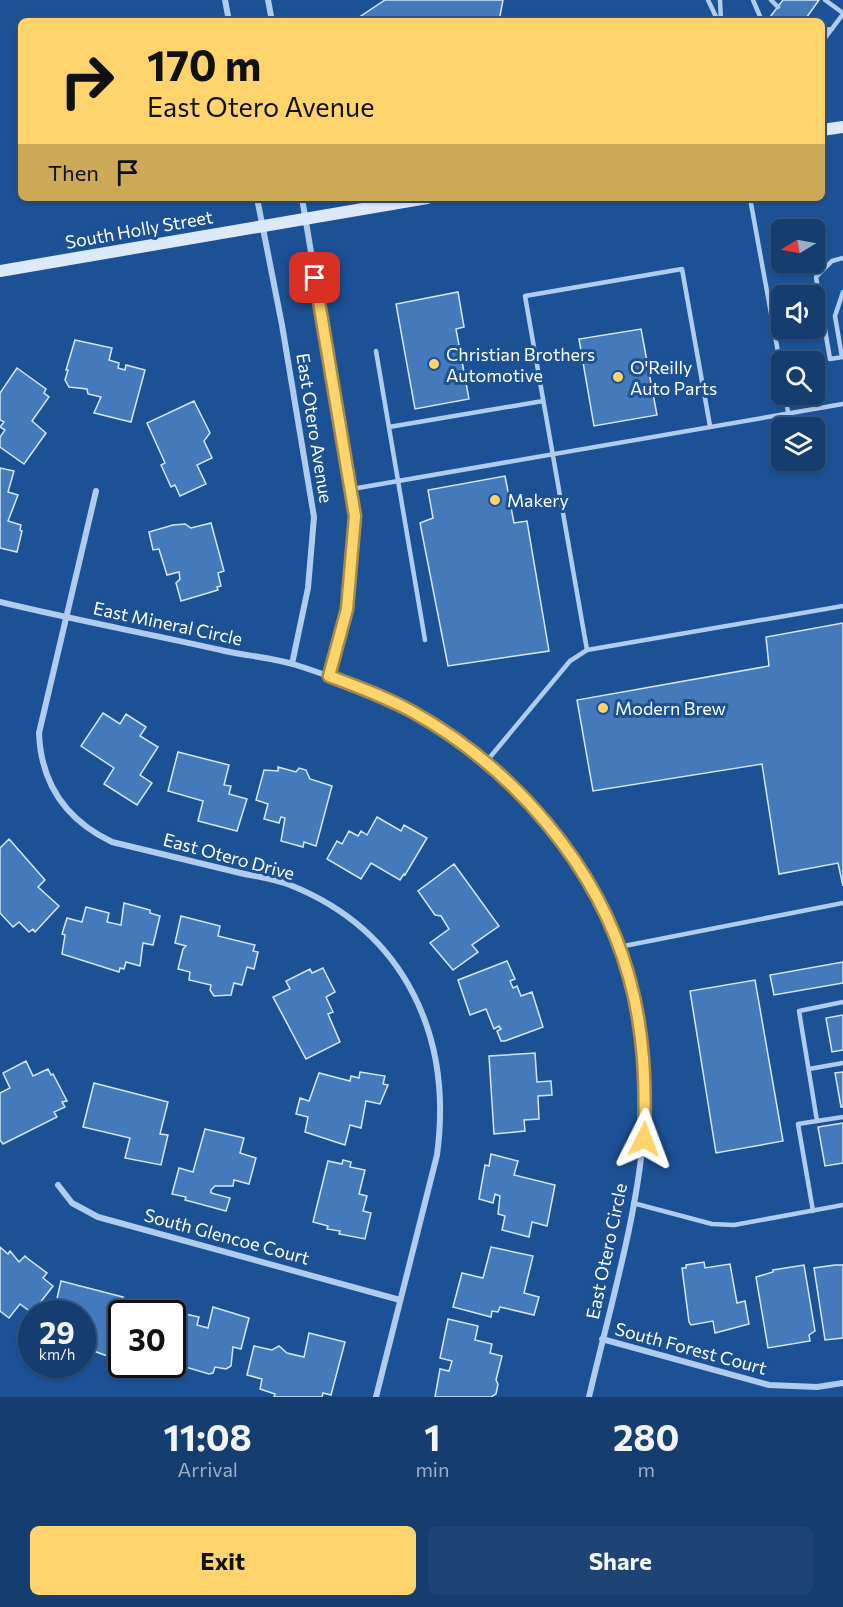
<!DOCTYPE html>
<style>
:root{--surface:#153d70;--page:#1e4475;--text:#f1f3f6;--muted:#9daec3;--line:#345683;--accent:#ffd46d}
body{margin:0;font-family:Commissioner,sans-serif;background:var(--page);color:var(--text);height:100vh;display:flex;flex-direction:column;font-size:22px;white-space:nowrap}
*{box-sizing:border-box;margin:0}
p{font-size:20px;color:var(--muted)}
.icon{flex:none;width:33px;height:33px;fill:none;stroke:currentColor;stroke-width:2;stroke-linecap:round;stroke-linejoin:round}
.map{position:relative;height:1397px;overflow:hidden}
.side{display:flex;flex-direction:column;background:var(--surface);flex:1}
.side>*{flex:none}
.hud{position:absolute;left:18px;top:18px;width:807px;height:183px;border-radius:9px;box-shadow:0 2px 4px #0004,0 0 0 2px var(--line);background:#ffd46d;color:#111;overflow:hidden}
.needle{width:39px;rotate:260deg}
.buttons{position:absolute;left:771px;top:219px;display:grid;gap:12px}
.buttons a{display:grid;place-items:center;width:54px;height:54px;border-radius:9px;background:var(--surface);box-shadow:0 2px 4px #0004,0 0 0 2px var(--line);font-size:30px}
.speed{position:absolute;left:18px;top:1300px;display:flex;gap:12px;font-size:30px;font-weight:700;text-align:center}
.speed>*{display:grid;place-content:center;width:78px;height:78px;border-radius:50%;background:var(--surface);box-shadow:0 2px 4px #0004,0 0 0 2px var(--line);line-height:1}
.speed small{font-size:15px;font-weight:400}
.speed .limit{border:3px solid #111;border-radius:9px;background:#fff;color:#111}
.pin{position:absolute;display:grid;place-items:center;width:51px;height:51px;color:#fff;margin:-26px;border-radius:12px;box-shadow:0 3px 9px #0006}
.me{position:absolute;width:66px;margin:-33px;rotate:3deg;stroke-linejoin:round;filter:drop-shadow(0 0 4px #0008)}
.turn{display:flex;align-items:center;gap:21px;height:126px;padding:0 30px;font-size:27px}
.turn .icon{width:78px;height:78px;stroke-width:2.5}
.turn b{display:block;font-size:42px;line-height:51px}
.then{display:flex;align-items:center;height:57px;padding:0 30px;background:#0003;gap:12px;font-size:22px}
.eta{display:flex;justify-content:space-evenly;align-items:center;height:102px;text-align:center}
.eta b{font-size:36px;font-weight:700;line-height:42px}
.button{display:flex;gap:12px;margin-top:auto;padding:12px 30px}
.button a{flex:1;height:69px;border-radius:9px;background:var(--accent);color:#111;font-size:24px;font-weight:700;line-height:69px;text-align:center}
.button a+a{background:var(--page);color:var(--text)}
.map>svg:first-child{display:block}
.building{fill:#447abb;stroke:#d5e6fb;stroke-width:1.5}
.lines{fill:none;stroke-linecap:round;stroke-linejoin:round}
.service{stroke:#afccef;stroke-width:4.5}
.minor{stroke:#afccef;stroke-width:6}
.secondary{stroke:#dce9fb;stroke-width:12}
.route-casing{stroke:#a68a47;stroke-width:15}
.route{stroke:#ffd46d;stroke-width:10}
.poi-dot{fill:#ffd46d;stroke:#1c5195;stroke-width:2}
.labels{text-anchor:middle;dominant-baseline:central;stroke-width:6;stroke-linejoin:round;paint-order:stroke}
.street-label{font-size:18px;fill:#fff;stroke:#1c5195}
.poi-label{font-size:18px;fill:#fff;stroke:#1c5195;text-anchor:start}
</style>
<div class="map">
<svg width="843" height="1397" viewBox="0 0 843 1397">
<rect width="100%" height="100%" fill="#1c5195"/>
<path class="building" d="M385,0H503L499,21H360L358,18Z
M783,0H819L804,21H767Z
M458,292L464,327L456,329L469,399L415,409L396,304Z
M641,329L657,415L594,426L579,339Z
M75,340L112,348L109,360L119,363L118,368L125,370L126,365L145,370L131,422L94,413L101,397L88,394L87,389L69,387L65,380L68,370H66Z
M17,368L46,389L44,393L49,397L32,421L46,433L24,464L0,447V437L5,430L0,427L4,422L0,420V393Z
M194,401L210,433L204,441L212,458L197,465L206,484L180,496L175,485L171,487L162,467L161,465L165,463L147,423Z
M0,468L14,471L8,492L18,495L8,521L21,525L20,530L22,531L17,552L0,548Z
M505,476L514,523L527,521L549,651L448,666L420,523L433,518L428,490Z
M211,523L224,571L218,573L221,586L217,587L218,590L181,601L176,583L180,579L179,572L167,575L159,549L153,550L149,532L173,525L185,524L191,528Z
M843,623V886L838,863L779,874L762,764L593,791L577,700L769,666L766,637Z
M103,713L120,724L126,714L146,727L140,736L158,747L140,775L152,783L137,805L104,784L114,768L81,746Z
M178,752L229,765L224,785L231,786L229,794L247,799L237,831L198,821L203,801L168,791Z
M278,767L296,772L299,768L306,770L310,779L332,786L316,846L304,842L303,847L281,841L285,818L281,817L279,823L264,819L268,804L256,800L264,770L278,771Z
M377,817L401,831L404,825L427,838L405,875L404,874L400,880L371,863L361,879L327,859L337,841L342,844L349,831L358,836L361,831L367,835Z
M9,839L45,880L38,887L59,906L35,932L33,929L29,932L19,922L13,927L0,913V848Z
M454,864L499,926L472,945L478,952L453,970L430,943L449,929L441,916L435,915L418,891Z
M124,903L150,910V913L160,916L153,945L143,943L140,966L126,962L124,969L120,968L119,972L62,954L65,935L62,934L67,918L82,922L86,907L109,913L107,922L121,925Z
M181,916L220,926L218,936L255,945L253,951L258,952L254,969L247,967L242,985L234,983L231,995L214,996L210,990L211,985L189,980L190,972L178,969L183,949L186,946L175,943Z
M507,961L515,979L510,981L513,988L517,986L521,996L532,992L543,1027L505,1041H501L497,1031L501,1029L499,1026L494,1029L486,1009L470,1015L458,980Z
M843,962V983L774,995L770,975Z
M323,968L335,992L326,997L333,1012L328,1014L340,1042L306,1059L273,997L290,989L286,981L310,969L312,973Z
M755,980L783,1141L716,1153L690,991Z
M843,1015V1050L832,1052L826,1018Z
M535,1053L537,1082L551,1081L552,1095L538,1096L539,1119L524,1120L525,1131L494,1134L489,1056Z
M26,1061L33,1076L48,1069L51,1075L53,1074L67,1101L62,1102L65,1107L54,1112L57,1117L3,1144L0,1140V1093L10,1088L3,1073Z
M360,1072L385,1076L383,1084L388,1085L380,1104L366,1101L361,1128L350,1125L345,1145L305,1132L308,1117L296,1114L300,1098L309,1101L319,1073L350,1081L351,1076L359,1078Z
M843,1072V1107H841L835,1073Z
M94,1083L168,1102L160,1134L168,1135L161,1165L125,1158L130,1138L83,1127Z
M843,1123V1163L825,1166L818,1127Z
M205,1129L244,1138L240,1153L256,1158L249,1184L234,1180L233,1186H215L211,1190V1193L230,1198L226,1211L185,1200L186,1197L172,1194L179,1168L193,1172Z
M491,1154L518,1161L514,1175L555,1185L547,1226L532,1222L529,1237L502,1230L505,1216L498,1214L500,1196L495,1194L493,1203L479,1199L485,1165L489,1166Z
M343,1160L351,1162L350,1167L365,1170L359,1194L367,1196L363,1211L371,1213L365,1239L339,1234L340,1231L327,1229L328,1226L313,1222L328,1161L342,1164Z
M0,1247L8,1254L10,1251L19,1262L25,1256L27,1258L47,1273L43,1278L53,1286L32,1313L20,1304L9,1318L0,1311Z
M491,1247L533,1256L524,1293L539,1297L534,1315L500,1307L498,1312L492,1311L491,1317L453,1307L462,1273L483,1278Z
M704,1262L705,1268L730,1264L737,1303L745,1301L749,1324L715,1333L713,1321L691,1325L689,1322L682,1268H686V1265Z
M804,1265L815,1331L809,1335L810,1341L768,1348L756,1277L773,1272V1270Z
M835,1265H843V1338L825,1340L814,1268Z
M61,1281L123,1297L121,1302L142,1309L141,1314H122V1355L115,1353L113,1358L88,1349L90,1342L82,1341V1314H67L69,1306L56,1303Z
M213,1307L249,1318L241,1349L233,1347L231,1366L226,1369L215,1367L213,1373L209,1374L172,1363V1325L176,1312L199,1317L197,1325L208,1328Z
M448,1319L478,1326L475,1340L492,1344L490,1353L502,1356L496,1380L498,1384L496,1394L491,1397H435L440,1369L449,1371L452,1361L440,1358Z
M309,1333L345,1342L331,1395L323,1393L322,1397H274L275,1394L260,1389L262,1379L247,1375L254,1346L272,1350L279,1346L287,1353L304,1357Z"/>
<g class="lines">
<path class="service" d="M708,0L718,21
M720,0L721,21
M753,0L762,21
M771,0L778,7
M825,0L843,13
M822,30L832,29
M822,42L843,14
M750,198L782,374
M843,258L832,261L816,277L830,359L843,357
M376,351L425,640
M842,357L835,316L843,292
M785,394L788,412
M389,427L543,401
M352,489L843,404
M587,650L843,606
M486,762L570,661L587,650L525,296L682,269L710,426
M619,947L843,903
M843,1002L799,1011L817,1121L843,1117
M809,1069L843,1063
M633,1203L712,1224L734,1225L843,1205
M813,1211L798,1124L817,1121"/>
<path class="minor" d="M225,0L229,21
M268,0L272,21
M257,198L282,325L314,517L308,588L292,664
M302,198L355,516L347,609L329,676
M96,491L39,733C41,784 66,820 112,842C152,852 192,861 232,871C251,876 272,878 290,885C405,931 453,1036 437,1155L376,1397
M0,602C74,620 150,634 225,651C248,656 274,658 296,665C371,689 444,722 503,776C594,858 648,983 645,1106C643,1199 610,1306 589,1397
M58,1185L72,1203L98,1217L400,1300
M602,1339L769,1385L817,1387L843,1383"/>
<path class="secondary" d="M822,130L843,127
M0,271L427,198"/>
</g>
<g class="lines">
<defs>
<path id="route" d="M315,278L355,516L347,609L329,676C358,687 386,697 413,712C513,768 598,865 629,977C644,1030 646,1084 644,1139"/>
</defs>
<use href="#route" class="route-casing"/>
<use href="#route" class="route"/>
</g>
<g class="poi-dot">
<circle cx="434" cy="364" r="6"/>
<circle cx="618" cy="377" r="6"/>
<circle cx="495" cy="500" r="6"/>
<circle cx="603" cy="708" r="6"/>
</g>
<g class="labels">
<g class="street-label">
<text transform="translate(139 229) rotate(-10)">South Holly Street</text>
<text transform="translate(315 428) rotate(81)">East Otero Avenue</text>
<text transform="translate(168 623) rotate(12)">East Mineral Circle</text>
<text transform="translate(229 856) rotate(15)">East Otero Drive</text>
<text transform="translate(227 1236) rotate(15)">South Glencoe Court</text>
<text transform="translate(606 1251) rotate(-78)">East Otero Circle</text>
<text transform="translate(691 1348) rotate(15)">South Forest Court</text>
</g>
<g class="poi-label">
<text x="446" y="354">Christian Brothers<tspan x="446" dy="21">Automotive</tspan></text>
<text x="630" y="367">O'Reilly<tspan x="630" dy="21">Auto Parts</tspan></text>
<text x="507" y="500">Makery</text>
<text x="615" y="708">Modern Brew</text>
</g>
</g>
</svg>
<div class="buttons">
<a><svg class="needle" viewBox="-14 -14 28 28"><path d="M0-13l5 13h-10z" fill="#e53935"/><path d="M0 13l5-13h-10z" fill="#9daec3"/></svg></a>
<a><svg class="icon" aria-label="sound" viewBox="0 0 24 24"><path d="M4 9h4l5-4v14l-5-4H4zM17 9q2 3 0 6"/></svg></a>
<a><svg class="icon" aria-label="search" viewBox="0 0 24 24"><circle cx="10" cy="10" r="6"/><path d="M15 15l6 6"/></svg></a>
<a><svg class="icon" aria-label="layers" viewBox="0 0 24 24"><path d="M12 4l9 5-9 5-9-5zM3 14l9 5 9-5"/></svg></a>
</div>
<div class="speed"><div>29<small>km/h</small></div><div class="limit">30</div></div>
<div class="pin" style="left:315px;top:278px;background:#d93025"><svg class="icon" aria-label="arrive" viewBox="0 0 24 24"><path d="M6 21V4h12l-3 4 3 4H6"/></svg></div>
<svg class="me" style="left:644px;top:1139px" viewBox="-20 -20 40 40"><path d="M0-17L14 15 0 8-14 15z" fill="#ffd46d" stroke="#fff" stroke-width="4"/></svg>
<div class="hud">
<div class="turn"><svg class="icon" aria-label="right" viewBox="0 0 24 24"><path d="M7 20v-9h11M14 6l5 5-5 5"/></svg><div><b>170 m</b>East Otero Avenue</div></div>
<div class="then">Then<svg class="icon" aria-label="arrive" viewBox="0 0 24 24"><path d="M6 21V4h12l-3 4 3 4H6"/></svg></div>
</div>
</div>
<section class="side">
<div class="eta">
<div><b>11:08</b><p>Arrival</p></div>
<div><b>1</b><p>min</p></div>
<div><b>280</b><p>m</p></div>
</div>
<div class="button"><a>Exit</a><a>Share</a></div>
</section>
